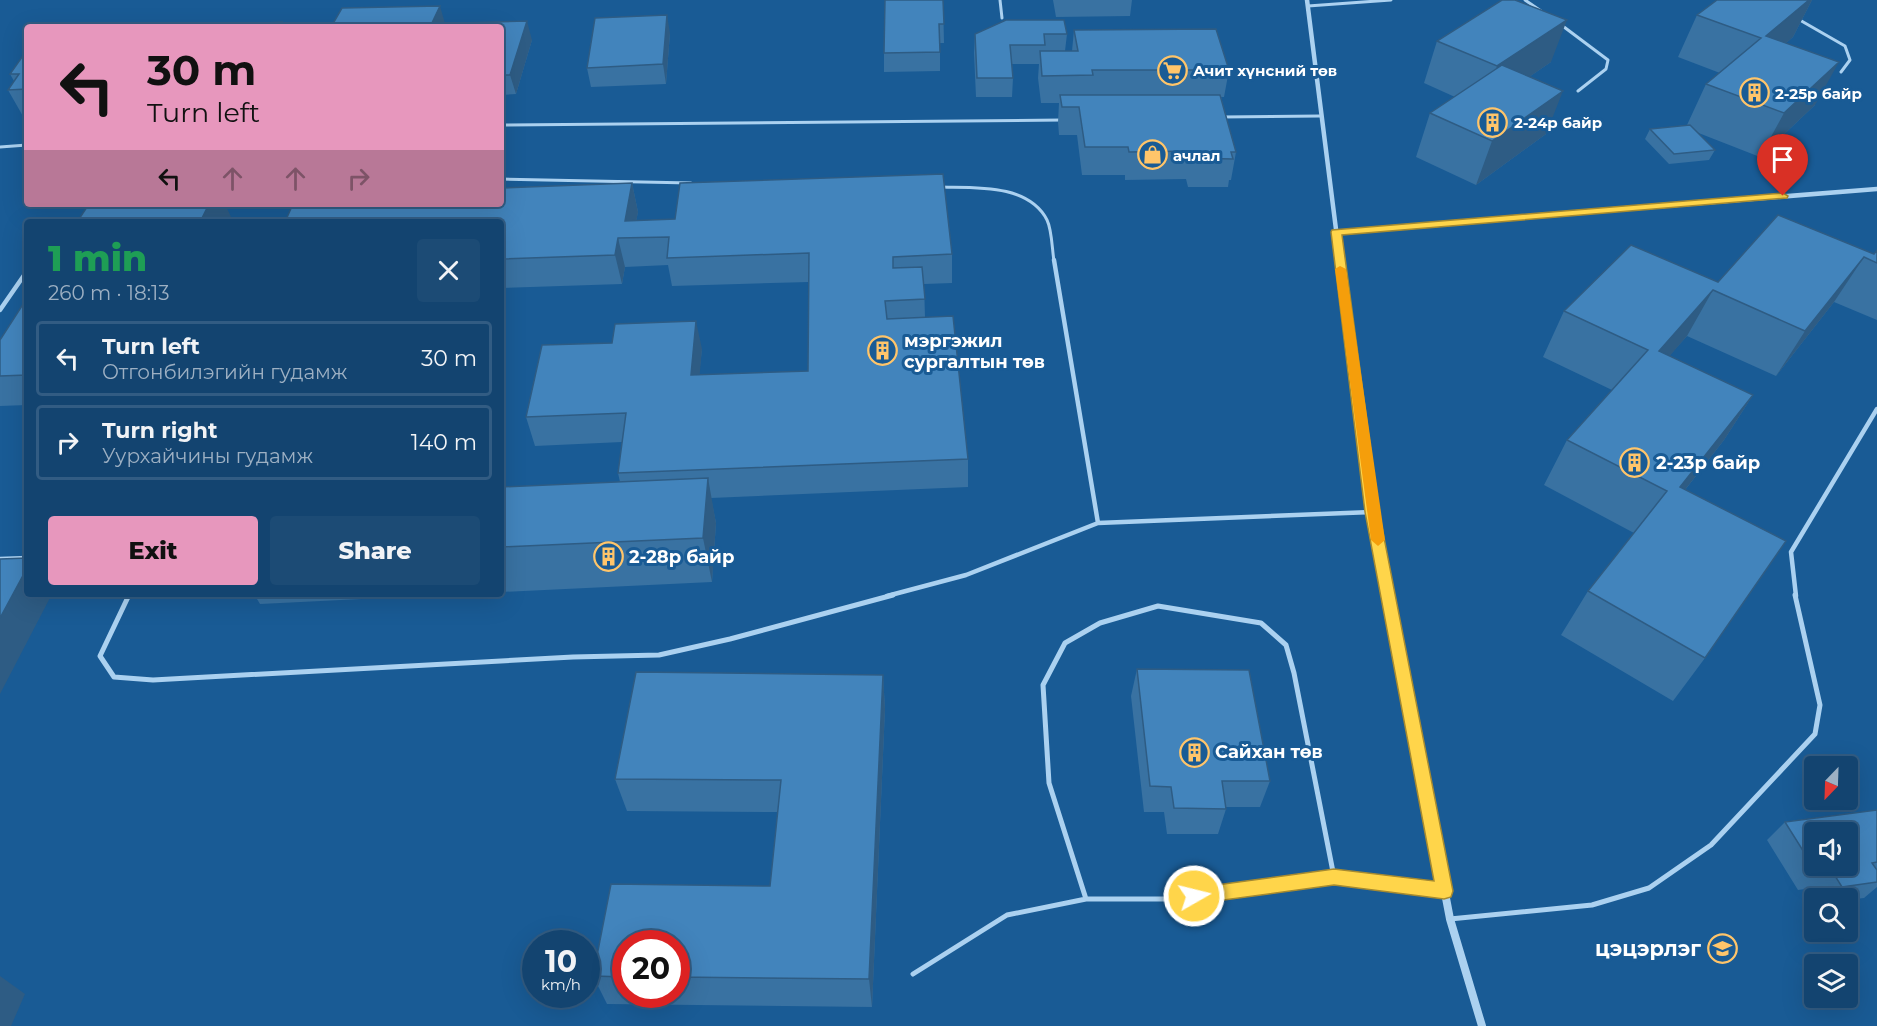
<!DOCTYPE html>
<meta charset="utf-8">
<style>
:root{--surface:#134470;--page:#1c4b75;--text:#f1f3f6;--muted:#9db0c3;--line:#325c83;--accent:#e797bd}
body{margin:0;font-family:Montserrat,sans-serif;background:var(--page);color:var(--text);height:100vh;display:flex;flex-direction:column;font-size:22px;white-space:nowrap}
*{box-sizing:border-box;margin:0}
p{font-size:20px;color:var(--muted)}
.icon{flex:none;width:33px;height:33px;fill:none;stroke:currentColor;stroke-width:2;stroke-linecap:round;stroke-linejoin:round}
.map{position:relative;flex:1;overflow:hidden}
.details{position:absolute;left:24px;top:219px;width:480px;height:378px;display:flex;flex-direction:column;background:var(--surface);border-radius:6px;box-shadow:0 6px 24px #0002,0 0 0 2px var(--line)}
.details>*{flex:none}
.guide{position:absolute;left:24px;top:24px;width:480px;height:183px;border-radius:6px;box-shadow:0 6px 24px #0002,0 0 0 2px var(--line);background:#e797bd;color:#111;overflow:hidden}
.needle{width:39px;rotate:203deg}
.tools{position:absolute;left:1804px;top:756px;display:grid;gap:12px}
.tools a{display:grid;place-items:center;width:54px;height:54px;border-radius:6px;background:var(--surface);box-shadow:0 6px 24px #0002,0 0 0 2px var(--line);font-size:30px}
.speed{position:absolute;left:522px;top:930px;display:flex;gap:12px;font-size:30px;font-weight:700;text-align:center}
.speed>*{display:grid;place-content:center;width:78px;height:78px;border-radius:50%;background:var(--surface);box-shadow:0 6px 24px #0002,0 0 0 2px var(--line);line-height:1}
.speed small{font-size:15px;font-weight:400}
.speed .limit{border:9px solid #d22;background:#fff;color:#111}
.pin{position:absolute;display:grid;place-items:center;width:51px;height:51px;color:#fff;margin:-62px -26px;border-radius:50% 50% 50% 0;rotate:-45deg;box-shadow:0 0 6px #0007}
.pin .icon{rotate:45deg}
.me{position:absolute;width:66px;margin:-33px;rotate:82deg;stroke-linejoin:round;filter:drop-shadow(0 0 4px #0008)}
.turn{display:flex;align-items:center;gap:21px;height:126px;padding:0 24px;font-size:27px}
.turn .icon{width:78px;height:78px;stroke-width:2.5}
.turn b{display:block;font-size:42px;line-height:51px}
.lanes{display:flex;align-items:center;height:57px;padding:0 24px;background:#0003;justify-content:center;gap:30px;direction:ltr}
.lanes .off{opacity:.35}
.round{display:grid;place-items:center;flex:none;width:63px;height:63px;border-radius:6px;background:var(--page)}
.headline{display:flex;align-items:center;justify-content:space-between;height:102px;padding:0 24px}
h1{font-size:36px;font-weight:800;line-height:45px;color:#1e9e55}
.primary-button{display:flex;gap:12px;margin-top:auto;padding:12px 24px}
.primary-button a{flex:1;height:69px;border-radius:6px;background:var(--accent);color:#111;font-size:24px;font-weight:800;line-height:69px;text-align:center}
.primary-button a+a{background:var(--page);color:var(--text)}
ul{padding:0;list-style:none}
li{display:flex;align-items:center;gap:18px;height:75px;margin:0 12px 9px;padding:0 12px;border:3px solid var(--line);border-radius:6px}
li div{flex:1}
li b{display:block;font-size:22px}
li em{font-style:normal}
.map>svg:first-child{display:block}
.lines{fill:none;stroke-linecap:round;stroke-linejoin:round}
.lane-far2{stroke:#abd1f0;stroke-width:3}
.lane-far1{stroke:#abd1f0;stroke-width:4.5}
.lane{stroke:#abd1f0;stroke-width:5}
.street-far2{stroke:#abd1f0;stroke-width:4.5}
.street-far1{stroke:#abd1f0;stroke-width:5}
.street{stroke:#abd1f0;stroke-width:8}
.wall{fill:#3972a2;fill-rule:evenodd}
.shaded-wall{fill:#2e5c84}
.building{fill:#4284bc;stroke:#2e5c84;stroke-width:1.5;fill-rule:evenodd}
.route{fill:#ffd54a;stroke:#a68a30;stroke-width:1.5}
.slow{fill:#f59e0b}
.labels{text-anchor:middle;dominant-baseline:central;stroke-width:6;stroke-linejoin:round;paint-order:stroke}
.far-poi-label{font-size:15px;font-weight:bold;fill:#fff;stroke:#195b95;text-anchor:start}
.poi-label{font-size:18px;font-weight:bold;fill:#fff;stroke:#195b95;text-anchor:start}
.near-poi-label{font-size:21px;font-weight:bold;fill:#fff;stroke:#195b95;text-anchor:end}
</style>
<div class="map">
<svg width="1877" height="1026" viewBox="0 0 1877 1026">
<rect width="100%" height="100%" fill="#195b95"/>
<g class="lines">
<path class="lane-far2" d="M1000,0L1002,18
M1525,0L1541,11
M1308,6L1391,0
M1798,19L1845,46L1850,60L1841,72
M1560,24L1608,60L1606,69L1578,91
M1221,117L1320,116
M501,125L1063,120
M0,147L27,145
M501,179L691,183
M939,187C973,188 1028,183 1047,220C1052,230 1052,249 1054,261"/>
<path class="lane-far1" d="M1054,260L1098,523
M0,310L27,271
M0,559L27,558
M128,596L129,594
M887,596L966,575L1098,523L1372,512
M1796,596L1791,552L1877,409"/>
<path class="lane" d="M129,595L100,656L114,677L153,680L573,657L659,655L730,639L893,595
M1086,899L1049,783L1043,685L1065,643L1100,623L1158,606L1261,623L1286,645L1294,673L1334,877
M1450,919L1592,905L1649,888L1711,845L1815,734L1820,705L1795,595
M913,974L1007,915L1086,899H1171L1334,877L1444,891"/>
<path class="street-far2" d="M1307,0L1340,261
M1336,232L1877,189"/>
<path class="street-far1" d="M1340,260L1372,512L1388,596"/>
<path class="street" d="M1388,595L1450,919L1482,1026"/>
</g>
<path class="wall" d="M943,0L944,43H940V71L884,72V53Z
M1053,0H1132L1130,16L1056,17Z
M1717,0H1812L1793,37L1786,43L1815,105L1760,157L1696,132L1715,150L1709,160L1669,164L1645,139L1650,129L1687,125L1706,84L1720,73L1678,57L1697,15Z
M501,27L532,40L516,94L501,95Z
M1074,30L1229,70L1224,97H1221L1236,152L1231,180H1229L1228,187H1188L1186,179L1125,180V175H1082L1077,135H1059L1058,122L1059,103H1041L1038,78L1039,64H1012L1013,78L1012,97H976L974,53L975,34H1067L1065,51H1072Z
M670,33L666,84L591,87L587,68Z
M1437,41L1551,62L1529,77L1546,134L1476,185L1416,157L1430,113L1455,97L1424,83Z
M27,50V118H24L8,90L14,81L10,74Z
M632,183L638,212L636,221L952,254V283L924,284L925,317L968,459V487L711,498L716,523L712,582L501,592V487L620,482L618,473L622,442L535,446L526,417L702,349L699,375L808,371L809,282L672,286L668,265L625,267L622,284L501,288V222Z
M1877,250V320L1834,302L1776,376L1687,336L1669,356L1753,395L1724,440L1685,490L1705,658L1673,701L1561,635L1588,591L1634,533L1544,485L1567,440L1612,390L1543,357L1564,311L1874,254Z
M27,298V405L0,406V340Z
M254,594H463L260,604Z
M1137,669L1270,781L1260,807H1226V809L1218,834H1167L1164,812H1144L1131,696Z
M636,672L883,675L885,709L872,1007L607,1004L593,976L611,884L770,886L778,812L627,811L615,779ZM626,944H676V994H626Z
M1877,810V887L1864,898L1848,900V898H1819L1812,888L1798,890L1767,840L1785,822Z"/>
<path class="shaded-wall" d="M1809,0H1812L1793,37L1745,79L1766,36Z
M440,6L446,27H430Z
M667,15L670,33L666,84L663,64Z
M1567,20L1551,62L1482,109L1497,66Z
M527,21L532,40L516,94L510,75Z
M1839,62L1815,105L1760,157L1784,113Z
M1563,91L1546,134L1476,185L1492,141Z
M632,183L638,212L633,238L625,221Z
M209,204H225L231,217L229,222H200Z
M618,238L625,267L622,284L615,255Z
M1864,257L1834,302L1776,376L1805,331Z
M1713,290L1687,336L1634,397L1659,351Z
M696,321L702,349L697,404L691,375Z
M1753,395L1724,440L1652,532L1680,487Z
M708,478L716,523L712,582L703,538Z
M27,568V594H52L0,694V618Z
M883,675L885,709L872,1007L869,979Z
M0,976L25,994L11,1026H0Z"/>
<path class="building" d="M885,0H943L944,24H939L940,52L884,53Z
M1502,0H1515L1567,20L1497,66L1437,41Z
M1717,0H1809L1766,36L1839,62L1784,113L1706,84L1761,38L1697,15Z
M440,6L430,27H331L342,8Z
M667,15L663,64L587,68L595,18Z
M1006,20H1064L1067,34H1044L1045,45H1010L1013,78H977L975,34Z
M527,21L510,75H501V27H459L461,23Z
M282,22L280,27H185Z
M1216,29L1229,70H1092L1093,75L1042,76L1040,51H1078L1074,30Z
M27,50V89L8,90L19,74H10Z
M1502,65L1563,91L1492,141L1430,113Z
M1060,95H1220L1236,152H1231L1233,159L1192,158L1191,151L1129,152L1128,147H1085L1079,107H1062Z
M1690,125L1715,150L1674,154L1650,129Z
M943,174L952,254L893,257V268L922,267L925,299L885,301L887,319L953,316L968,459L618,473L626,413L526,417L542,345L612,343L615,324L696,321L691,375L808,371L809,253L667,258L669,237L618,238L615,255L501,259V222H285L293,204H501V188L632,183L625,221L675,219L680,183Z
M89,204H209L200,222H77Z
M1778,215L1874,254L1877,250V263L1864,257L1805,331L1713,290L1659,351L1753,395L1680,487L1786,541L1705,658L1588,591L1667,491L1567,440L1648,350L1564,311L1631,245L1718,282Z
M27,298V375L0,376V340Z
M708,478L703,538L501,547V487Z
M27,558V568L0,618V559Z
M1137,669L1249,670L1270,781H1222L1226,809L1174,808L1171,787L1150,786Z
M636,672L883,675L869,979L676,977V944H626V977L593,976L611,884L770,886L781,780L615,779Z
M1877,810V862L1872,863L1877,870V882L1842,887L1832,871L1817,873L1785,822ZM1815,832H1848V866H1815Z"/>
<path class="route" d="M1783,193L1788,196L1787,198L1342,235L1379,512L1453,891L1451,897L1444,899L1334,885L1194,904L1188,902L1186,896L1188,890L1194,888L1334,869L1434,881L1365,512L1331,232L1332,230Z"/>
<path class="slow" d="M1340,266L1346,269L1385,540L1378,546L1371,540L1335,269Z"/>
<defs>
<symbol id="supermarket-ring" viewBox="-11 -11 22 22"><circle r="9.5" fill="#195b95" stroke="#ffc56a" stroke-width="1.5"/><path d="M-6-5.5h2.5l.6 2H6L4.5 2H-2.5L-4.4-4H-6ZM-1.5 3.2a1.3 1.3 0 1 0 .1 0ZM3 3.2a1.3 1.3 0 1 0 .1 0Z" fill="#ffc56a"/></symbol>
<symbol id="building-ring" viewBox="-11 -11 22 22"><circle r="9.5" fill="#195b95" stroke="#ffc56a" stroke-width="1.5"/><path d="M-4-6H4V6H1V3H-1V6H-4ZM-2.5-4.3h1.7v1.8h-1.7ZM.8-4.3h1.7v1.8H.8ZM-2.5-1h1.7V.8h-1.7ZM.8-1h1.7V.8H.8Z" fill="#ffc56a"/></symbol>
<symbol id="shop-ring" viewBox="-11 -11 22 22"><circle r="9.5" fill="#195b95" stroke="#ffc56a" stroke-width="1.5"/><path d="M-5-2.5h2.3a2.7 3.5 0 0 1 5.4 0H5L5.5 6h-11ZM-1.5-2.5h3a1.5 2.3 0 0 0-3 0Z" fill="#ffc56a"/></symbol>
<symbol id="school-ring" viewBox="-11 -11 22 22"><circle r="9.5" fill="#195b95" stroke="#ffc56a" stroke-width="1.5"/><path d="M0-5L7-2L0 1L-7-2ZM-4 1L0 2.5L4 1V4Q0 6-4 4Z" fill="#ffc56a"/></symbol>
</defs>
<g fill-rule="evenodd">
<use href="#supermarket-ring" x="1156" y="54" width="33" height="33"/>
<use href="#building-ring" x="1738" y="76" width="33" height="33"/>
<use href="#building-ring" x="1476" y="106" width="33" height="33"/>
<use href="#shop-ring" x="1136" y="138" width="33" height="33"/>
<use href="#building-ring" x="866" y="334" width="33" height="33"/>
<use href="#building-ring" x="1618" y="446" width="33" height="33"/>
<use href="#building-ring" x="592" y="540" width="33" height="33"/>
<use href="#building-ring" x="1178" y="736" width="33" height="33"/>
<use href="#school-ring" x="1706" y="932" width="33" height="33"/>
</g>
<g class="labels">
<g class="far-poi-label">
<text x="1193" y="70">Ачит хүнсний төв</text>
<text x="1775" y="93">2-25р байр</text>
<text x="1514" y="122">2-24р байр</text>
<text x="1173" y="155">ачлал</text>
</g>
<g class="poi-label">
<text x="904" y="341">мэргэжил<tspan x="904" dy="21">сургалтын төв</tspan></text>
<text x="1656" y="463">2-23р байр</text>
<text x="629" y="557">2-28р байр</text>
<text x="1215" y="752">Сайхан төв</text>
</g>
<g class="near-poi-label">
<text x="1701" y="948">цэцэрлэг</text>
</g>
</g>
</svg>
<div class="tools">
<a><svg class="needle" viewBox="-14 -14 28 28"><path d="M0-13l5 13h-10z" fill="#e53935"/><path d="M0 13l5-13h-10z" fill="#9db0c3"/></svg></a>
<a><svg class="icon" aria-label="sound" viewBox="0 0 24 24"><path d="M4 9h4l5-4v14l-5-4H4zM17 9q2 3 0 6"/></svg></a>
<a><svg class="icon" aria-label="search" viewBox="0 0 24 24"><circle cx="10" cy="10" r="6"/><path d="M15 15l6 6"/></svg></a>
<a><svg class="icon" aria-label="layers" viewBox="0 0 24 24"><path d="M12 4l9 5-9 5-9-5zM3 14l9 5 9-5"/></svg></a>
</div>
<div class="speed"><div>10<small>km/h</small></div><div class="limit">20</div></div>
<div class="pin" style="left:1783px;top:196px;background:#d93025"><svg class="icon" aria-label="arrive" viewBox="0 0 24 24"><path d="M6 21V4h12l-3 4 3 4H6"/></svg></div>
<svg class="me" style="left:1194px;top:896px" viewBox="-20 -20 40 40"><circle r="17" fill="#ffd54a" stroke="#fff" stroke-width="3"/><path d="M0-11L8 9 0 5-8 9z" fill="#fff"/></svg>
<div class="guide">
<div class="turn"><svg class="icon" aria-label="left" viewBox="0 0 24 24"><path d="M17 20v-9H6M10 6l-5 5 5 5"/></svg><div><b>30 m</b>Turn left</div></div>
<div class="lanes"><svg class="icon" aria-label="left" viewBox="0 0 24 24"><path d="M17 20v-9H6M10 6l-5 5 5 5"/></svg><svg class="icon off" aria-label="ahead" viewBox="0 0 24 24"><path d="M12 20V5M6 11l6-6 6 6"/></svg><svg class="icon off" aria-label="ahead" viewBox="0 0 24 24"><path d="M12 20V5M6 11l6-6 6 6"/></svg><svg class="icon off" aria-label="right" viewBox="0 0 24 24"><path d="M7 20v-9h11M14 6l5 5-5 5"/></svg></div>
</div>
<section class="details">
<div class="headline"><div><h1>1 min</h1><p>260 m · 18:13</p></div><a class="round"><svg class="icon" aria-label="close" viewBox="0 0 24 24"><path d="M6 6l12 12M18 6L6 18"/></svg></a></div>
<ul>
<li><svg class="icon" aria-label="left" viewBox="0 0 24 24"><path d="M17 20v-9H6M10 6l-5 5 5 5"/></svg><div><b>Turn left</b><p>Отгонбилэгийн гудамж</p></div><em>30 m</em></li>
<li><svg class="icon" aria-label="right" viewBox="0 0 24 24"><path d="M7 20v-9h11M14 6l5 5-5 5"/></svg><div><b>Turn right</b><p>Уурхайчины гудамж</p></div><em>140 m</em></li>
</ul>
<div class="primary-button"><a>Exit</a><a>Share</a></div>
</section>
</div>
